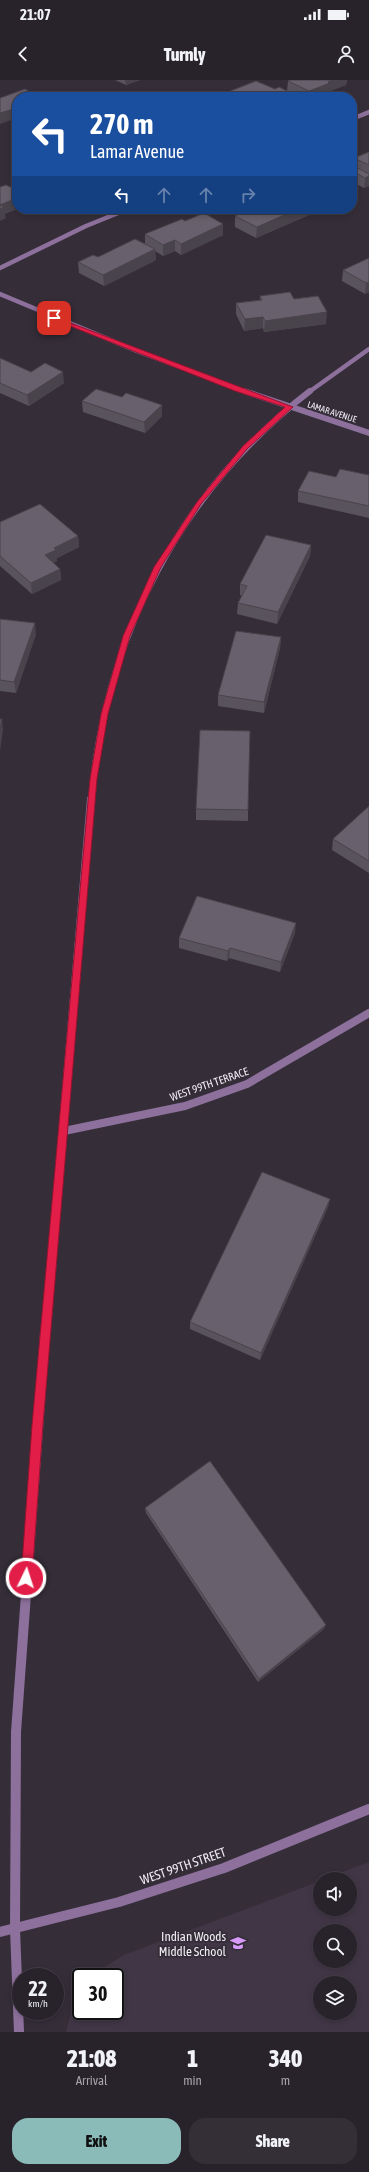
<!DOCTYPE html>
<style>
:root{--surface:#28222b;--page:#342f37;--text:#f1f3f6;--muted:#a5a4a9;--line:#443f47;--accent:#8bbbb9}
body{margin:0;font-family:"Asap Condensed",sans-serif;background:var(--page);color:var(--text);height:100vh;display:flex;flex-direction:column;font-size:15px;white-space:nowrap}
*{box-sizing:border-box;margin:0}
p{font-size:13px;color:var(--muted)}
.icon{flex:none;width:22px;height:22px;fill:none;stroke:currentColor;stroke-width:2;stroke-linecap:round;stroke-linejoin:round}
.map{position:relative;height:1952px;overflow:hidden}
.sheet{display:flex;flex-direction:column;background:var(--surface);flex:1}
.sheet>*{flex:none}
.guide{position:absolute;left:12px;top:12px;width:345px;height:122px;border-radius:16px;box-shadow:0 2px 6px #0003,0 0 0 1px var(--line);background:#1a4fa0;color:#fff;overflow:hidden}
.tools{position:absolute;left:313px;top:1792px;display:grid;gap:8px}
.tools a{display:grid;place-items:center;width:44px;height:44px;border-radius:50%;background:var(--surface);box-shadow:0 2px 6px #0003,0 0 0 1px var(--line);font-size:20px}
.speed{position:absolute;left:12px;top:1888px;display:flex;gap:8px;font-size:20px;font-weight:700;text-align:center}
.speed>*{display:grid;place-content:center;width:52px;height:52px;border-radius:50%;background:var(--surface);box-shadow:0 2px 6px #0003,0 0 0 1px var(--line);line-height:1}
.speed small{font-size:10px;font-weight:400}
.speed .limit{border:2px solid #111;border-radius:6px;background:#fff;color:#111}
.pin{position:absolute;display:grid;place-items:center;width:34px;height:34px;color:#fff;margin:-17px;border-radius:8px;box-shadow:0 2px 6px #0006}
.me{position:absolute;width:44px;margin:-22px;rotate:4deg;stroke-linejoin:round;filter:drop-shadow(0 0 3px #0008)}
.turn{display:flex;align-items:center;gap:14px;height:84px;padding:0 12px;font-size:18px}
.turn .icon{width:52px;height:52px;stroke-width:2.5}
.turn b{display:block;font-size:28px;line-height:34px}
.lanes{display:flex;align-items:center;height:38px;padding:0 12px;background:#0003;justify-content:center;gap:20px;direction:ltr}
.lanes .off{opacity:.35}
.eta{display:flex;justify-content:space-evenly;align-items:center;height:68px;text-align:center}
.eta b{font-size:24px;font-weight:800;line-height:28px}
.cta{display:flex;gap:8px;margin-top:auto;padding:8px 12px}
.cta a{flex:1;height:46px;border-radius:16px;background:var(--accent);color:#111;font-size:16px;font-weight:800;line-height:46px;text-align:center}
.cta a+a{background:var(--page);color:var(--text)}
.status{display:flex;justify-content:space-between;align-items:center;height:28px;padding:0 20px;background:var(--surface);direction:ltr}
.status svg{height:11px;fill:currentColor}
header{display:flex;justify-content:space-between;align-items:center;height:52px;padding:0 12px;background:var(--surface);font-size:18px;font-weight:800}
.map>svg:first-child{display:block}
.built{fill:#413646;fill-rule:evenodd}
.lines{fill:none;stroke-linecap:round;stroke-linejoin:round}
.minor-far3{stroke:#8d709c;stroke-width:4.5}
.minor-far2{stroke:#8d709c;stroke-width:6}
.minor-far1{stroke:#8d709c;stroke-width:8}
.minor{stroke:#8d709c;stroke-width:10}
.tertiary-far2{stroke:#8d709c;stroke-width:4.5}
.tertiary-far1{stroke:#8d709c;stroke-width:6}
.tertiary{stroke:#8d709c;stroke-width:10}
.wall{fill:#59535d}
.shaded-wall{fill:#49434c}
.building{fill:#68606c;stroke:#49434c}
.route{fill:#e11d48;stroke:#92132f}
.labels{text-anchor:middle;dominant-baseline:central;stroke-width:4;stroke-linejoin:round;paint-order:stroke}
.far-street-label{font-size:9px;fill:#f1edf4;stroke:#352e39}
.street-label{font-size:11px;fill:#f1edf4;stroke:#352e39}
.near-street-label{font-size:13px;fill:#f1edf4;stroke:#352e39}
.near-poi-label{font-size:13px;fill:#f1edf4;stroke:#352e39;text-anchor:end}
</style>
<div class="status"><b>21:07</b><svg viewBox="0 0 49 12"><path d="M0 12V9h3v3zM5 12V6h3v6zM10 12V3h3v9zM15 12V0h3v12zM26 1h20v11H26zM47 4h2v5h-2z"/></svg></div>
<header><svg class="icon" aria-label="back" viewBox="0 0 24 24"><path d="M15 5l-7 7 7 7"/></svg>Turnly<svg class="icon" aria-label="person" viewBox="0 0 24 24"><circle cx="12" cy="8" r="4"/><path d="M4 21q1-7 8-7t8 7"/></svg></header>
<div class="map">
<svg width="369" height="1952" viewBox="0 0 369 1952">
<rect width="100%" height="100%" fill="#352e39"/>
<path class="built" d="M369,1782V1952H66L78,1904L81,1902V1931H115V1897H89L124,1875L320,1801V1829H350V1799H324ZM320,1851H350V1881H320ZM320,1903H350V1933H320Z"/>
<g class="lines">
<path class="minor-far3" d="M352,39L369,32
M0,188L86,146L128,129
M309,312L369,269"/>
<path class="minor-far2" d="M91,720C105,557 180,411 310,311"/>
<path class="minor-far1" d="M64,1051L185,1026L247,1004L369,933
M45,1254L91,719"/>
<path class="minor" d="M19,1952L15,1849L16,1652L45,1253"/>
<path class="tertiary-far2" d="M0,214L137,271L247,312"/>
<path class="tertiary-far1" d="M244,311L369,353"/>
<path class="tertiary" d="M0,1852L119,1822L224,1788L369,1729"/>
</g>
<path class="wall" d="M115,0H140L126,5Z
M290,0H347L346,5L330,11V13L320,17H299L297,16V17H215L275,9L287,11L288,1Z
M369,72V106L364,108L352,102V85L353,86L354,78Z
M309,135L256,158L235,147V136Z
M185,141L223,144V155L181,175L175,171L163,176L155,171L156,180L104,206L79,193L78,182L145,164V154Z
M369,178V212L365,214L342,201L343,190Z
M260,216L294,219L326,244L264,252L263,248L244,251L236,234V223L260,220Z
M0,278L31,292L64,303L29,326L0,313Z
M82,321L162,336L145,353L83,332Z
M369,395V438L298,422V411L336,397Z
M0,442L78,456L79,467L57,478V481L53,483L60,489L61,500L32,514L0,486Z
M311,465L310,476L277,544L237,534L238,523L242,516L240,515V504Z
M0,539L36,554L16,613L0,611Z
M281,557L280,568L264,633L218,626V615Z
M369,726V793L332,770L333,759Z
M196,729L248,730V741L196,740Z
M295,853L280,892L229,878L227,881L179,868V858Z
M330,1119L328,1127L260,1280L190,1249V1242Z
M145,1428L324,1549L258,1602L146,1433Z"/>
<path class="shaded-wall" d="M125,0H140L126,5Z
M332,0H347L346,5L330,11V13L320,17H309V11Z
M17,28V38L0,44V33Z
M369,96V106L364,108L365,98Z
M17,118V129H18L5,134L6,138L0,141V125Z
M298,129H309V135L256,158L257,147Z
M223,144V155L181,175V164Z
M175,160V171L163,176V165Z
M155,169L156,180L104,206L103,195Z
M369,202V212L365,214L366,203Z
M327,232L326,244L264,252L265,241Z
M263,237V248L244,251L245,239Z
M63,292L64,303L29,326L27,315Z
M162,325V336L145,353L144,342Z
M78,456L79,467L57,478V481L46,487L45,475L54,468Z
M311,465L310,476L277,544L278,532Z
M60,489L61,500L32,514L31,503Z
M35,543L36,554L16,613L14,602Z
M281,557L280,568L264,633V622Z
M2,639L3,650L0,671V649Z
M296,843L295,853L280,892L281,882Z
M230,868L229,878L227,881L228,871Z
M330,1119L328,1127L260,1280L261,1273Z
M326,1545L324,1549L258,1602L259,1599Z"/>
<path class="building" d="M290,0H332L328,2L330,3L309,11L288,1Z
M256,1L275,9L279,7L297,16L294,17H215Z
M25,9L39,17H17V28L0,33V18Z
M369,72V85L354,78Z
M352,85L369,94V96L365,98L352,91Z
M6,105L17,110V118L0,125L4,127L0,129V107Z
M250,129H298L257,147L235,136Z
M204,133L223,144L181,164L175,160L163,165L145,154L182,139L185,141Z
M135,159L155,169L103,195L78,182L93,175L98,177Z
M369,178V202L366,203L343,190Z
M290,212L294,219L318,216L327,232L265,241L263,237L245,239L236,223L262,220L260,216Z
M0,278L31,292L45,283L63,292L27,315L0,303Z
M96,309L122,317L126,313L162,325L144,342L82,321Z
M340,389L369,395V426L298,411L309,391L336,397Z
M40,424L78,456L54,468L56,470L45,475L60,489L31,503L0,476V442Z
M266,455L311,465L278,532L238,523L247,506L240,504Z
M0,539L35,543L14,602L0,600Z
M236,551L281,557L264,622L218,615Z
M0,639H2L0,649Z
M200,650L250,651L248,730L196,729Z
M369,726V781L333,759Z
M197,816L296,843L281,882L230,868L228,871L179,858Z
M262,1092L330,1119L261,1273L190,1242Z
M210,1381L326,1545L259,1599L145,1428Z"/>
<path class="route" d="M52,236L293,327L247,369L201,424L161,487L130,556L108,634L97,699L43,1345L32,1498L30,1502L26,1504L22,1502L21,1498L32,1345L90,699L101,634L123,556L154,487L197,422L243,366L285,327L235,311L52,239Z"/>
<defs>
<symbol id="school-bare" viewBox="-9 -9 18 18"><path d="M0-5L7-2L0 1L-7-2ZM-4 1L0 2.5L4 1V4Q0 6-4 4Z" fill="#d89af8" stroke="#352e39" stroke-width="2.5" paint-order="stroke"/></symbol>
</defs>
<g fill-rule="evenodd">
<use href="#school-bare" x="227" y="1852" width="22" height="22"/>
</g>
<g class="labels">
<g class="far-street-label">
<text transform="translate(332 332) rotate(18)">LAMAR AVENUE</text>
</g>
<g class="street-label">
<text transform="translate(209 1004) rotate(-19)">WEST 99TH TERRACE</text>
</g>
<g class="near-street-label">
<text transform="translate(183 1786) rotate(-19)">WEST 99TH STREET</text>
</g>
<g class="near-poi-label">
<text x="226" y="1856">Indian Woods<tspan x="226" dy="15">Middle School</tspan></text>
</g>
</g>
</svg>
<div class="tools">
<a><svg class="icon" aria-label="sound" viewBox="0 0 24 24"><path d="M4 9h4l5-4v14l-5-4H4zM17 9q2 3 0 6"/></svg></a>
<a><svg class="icon" aria-label="search" viewBox="0 0 24 24"><circle cx="10" cy="10" r="6"/><path d="M15 15l6 6"/></svg></a>
<a><svg class="icon" aria-label="layers" viewBox="0 0 24 24"><path d="M12 4l9 5-9 5-9-5zM3 14l9 5 9-5"/></svg></a>
</div>
<div class="speed"><div>22<small>km/h</small></div><div class="limit">30</div></div>
<div class="pin" style="left:54px;top:238px;background:#d93025"><svg class="icon" aria-label="arrive" viewBox="0 0 24 24"><path d="M6 21V4h12l-3 4 3 4H6"/></svg></div>
<svg class="me" style="left:26px;top:1498px" viewBox="-20 -20 40 40"><circle r="17" fill="#e11d48" stroke="#fff" stroke-width="3"/><path d="M0-11L8 9 0 5-8 9z" fill="#fff"/></svg>
<div class="guide">
<div class="turn"><svg class="icon" aria-label="left" viewBox="0 0 24 24"><path d="M17 20v-9H6M10 6l-5 5 5 5"/></svg><div><b>270 m</b>Lamar Avenue</div></div>
<div class="lanes"><svg class="icon" aria-label="left" viewBox="0 0 24 24"><path d="M17 20v-9H6M10 6l-5 5 5 5"/></svg><svg class="icon off" aria-label="ahead" viewBox="0 0 24 24"><path d="M12 20V5M6 11l6-6 6 6"/></svg><svg class="icon off" aria-label="ahead" viewBox="0 0 24 24"><path d="M12 20V5M6 11l6-6 6 6"/></svg><svg class="icon off" aria-label="right" viewBox="0 0 24 24"><path d="M7 20v-9h11M14 6l5 5-5 5"/></svg></div>
</div>
</div>
<section class="sheet">
<div class="eta">
<div><b>21:08</b><p>Arrival</p></div>
<div><b>1</b><p>min</p></div>
<div><b>340</b><p>m</p></div>
</div>
<div class="cta"><a>Exit</a><a>Share</a></div>
</section>
